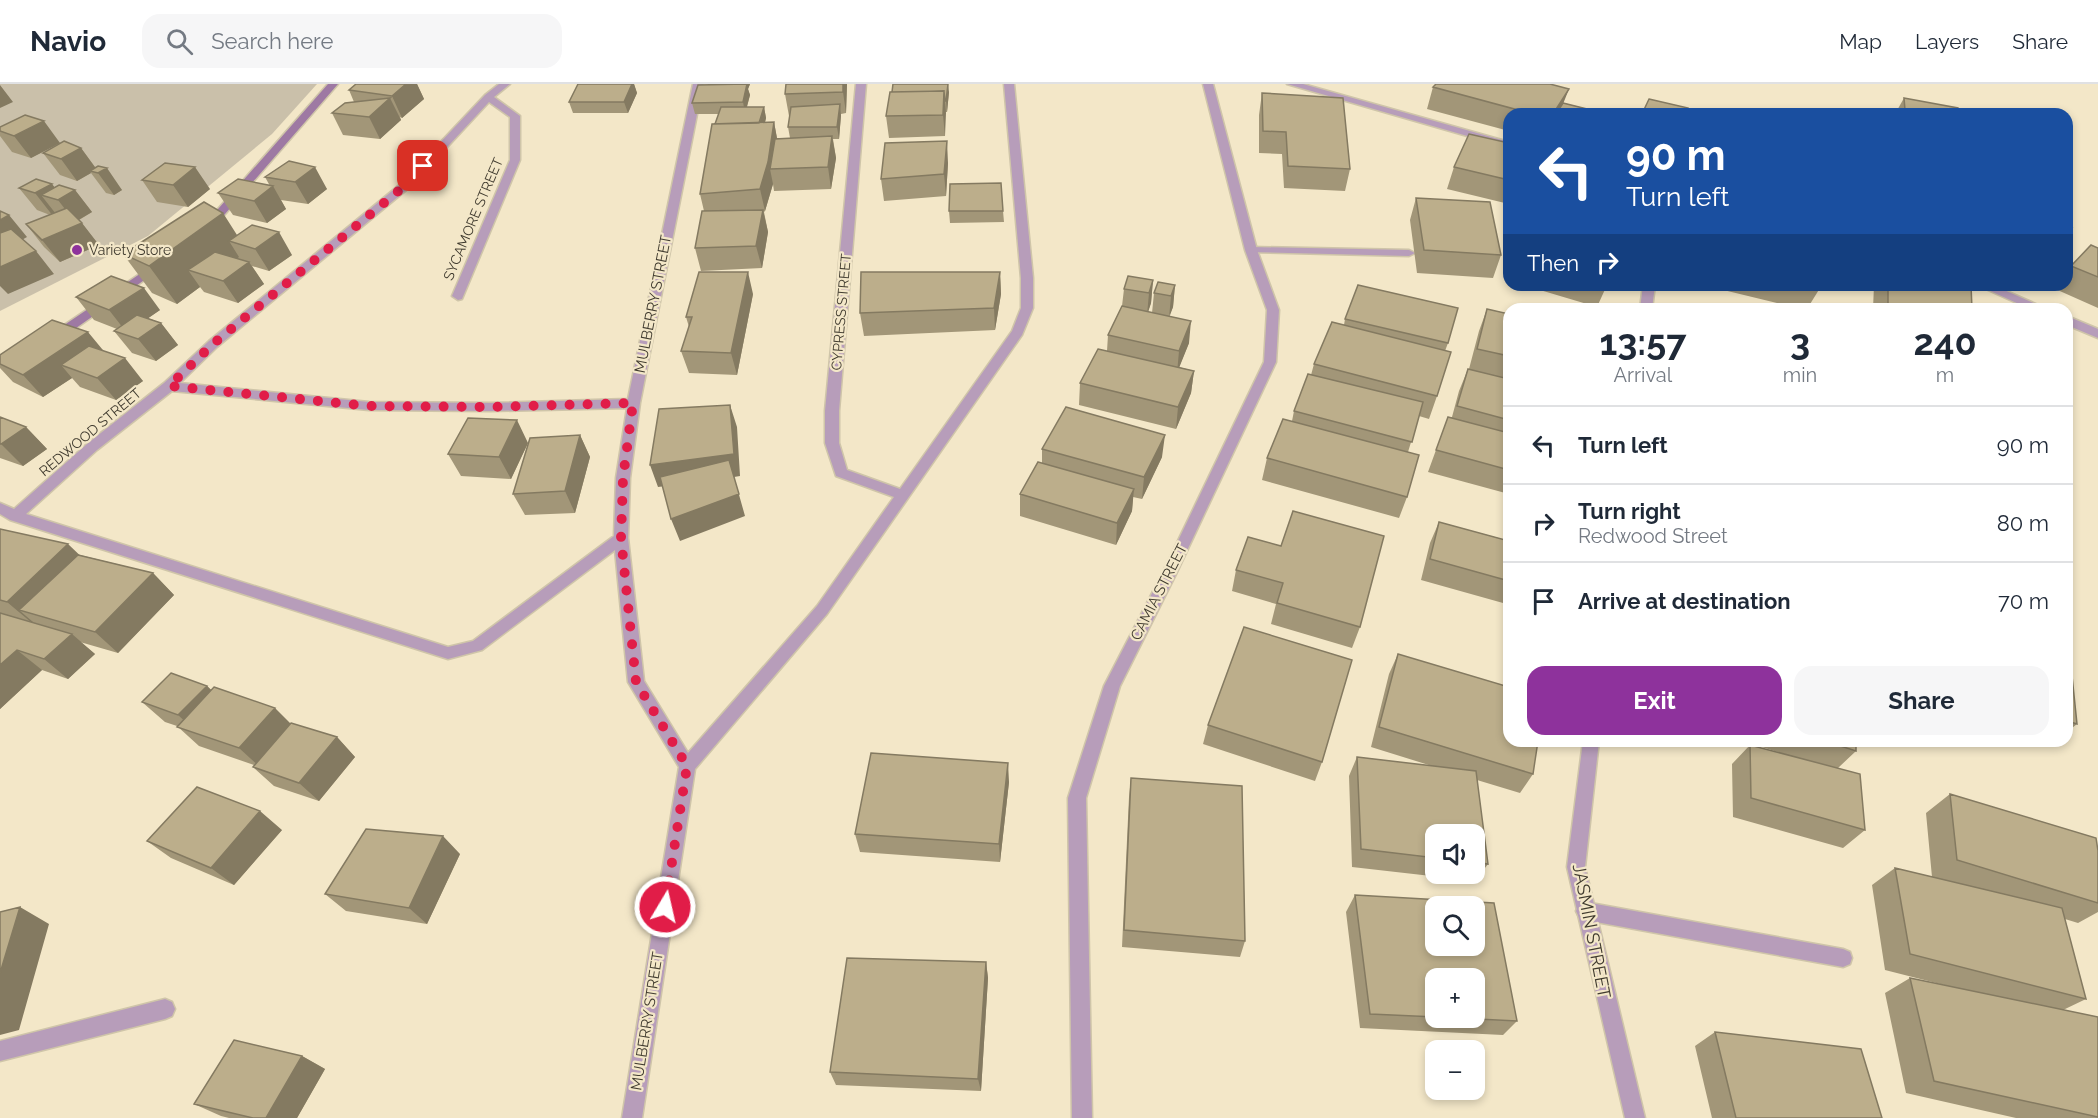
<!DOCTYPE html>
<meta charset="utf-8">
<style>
:root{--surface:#fff;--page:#f6f6f7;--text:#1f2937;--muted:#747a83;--line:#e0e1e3;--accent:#8e329c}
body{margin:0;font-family:Raleway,sans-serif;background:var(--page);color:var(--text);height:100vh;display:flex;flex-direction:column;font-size:22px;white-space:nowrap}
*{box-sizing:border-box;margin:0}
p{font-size:20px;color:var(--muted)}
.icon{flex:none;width:33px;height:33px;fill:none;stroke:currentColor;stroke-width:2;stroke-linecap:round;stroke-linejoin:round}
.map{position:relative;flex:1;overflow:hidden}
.details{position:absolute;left:1503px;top:219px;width:570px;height:444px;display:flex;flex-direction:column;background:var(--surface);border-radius:18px;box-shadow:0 3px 9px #0003}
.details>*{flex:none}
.hud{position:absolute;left:1503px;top:24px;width:570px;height:183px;border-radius:18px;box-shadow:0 3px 9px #0003;background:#1a4fa0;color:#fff;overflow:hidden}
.controls{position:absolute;left:1425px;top:740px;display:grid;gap:12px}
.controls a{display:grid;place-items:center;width:60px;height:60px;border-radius:12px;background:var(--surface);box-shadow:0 3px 9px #0003;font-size:30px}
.pin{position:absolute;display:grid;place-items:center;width:51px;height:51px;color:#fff;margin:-26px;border-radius:12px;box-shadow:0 3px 9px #0006}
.me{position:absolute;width:66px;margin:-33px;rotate:9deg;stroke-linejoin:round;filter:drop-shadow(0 0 4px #0008)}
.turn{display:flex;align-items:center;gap:21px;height:126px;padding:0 24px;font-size:27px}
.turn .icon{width:78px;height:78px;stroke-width:2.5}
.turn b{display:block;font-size:42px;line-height:51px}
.then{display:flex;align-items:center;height:57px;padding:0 24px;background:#0003;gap:12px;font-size:22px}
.eta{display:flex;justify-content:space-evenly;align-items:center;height:102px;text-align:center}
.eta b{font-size:36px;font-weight:700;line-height:42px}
.cta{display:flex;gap:12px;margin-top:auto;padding:12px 24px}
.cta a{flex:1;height:69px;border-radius:18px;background:var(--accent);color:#fff;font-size:24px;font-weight:700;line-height:69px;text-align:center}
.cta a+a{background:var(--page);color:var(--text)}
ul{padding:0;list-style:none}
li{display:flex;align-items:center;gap:18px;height:78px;padding:0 24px;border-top:2px solid var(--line)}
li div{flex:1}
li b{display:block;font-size:22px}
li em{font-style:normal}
header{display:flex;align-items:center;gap:36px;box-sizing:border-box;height:84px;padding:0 30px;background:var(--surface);border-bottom:2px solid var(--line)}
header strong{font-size:28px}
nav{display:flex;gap:33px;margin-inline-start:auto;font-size:21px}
.search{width:420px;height:54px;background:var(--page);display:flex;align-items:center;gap:15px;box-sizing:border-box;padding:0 21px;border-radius:18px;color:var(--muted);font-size:22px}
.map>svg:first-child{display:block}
.green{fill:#cac0aa}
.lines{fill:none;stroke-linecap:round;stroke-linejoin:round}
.service-casing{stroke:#cfc5a9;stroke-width:3}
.minor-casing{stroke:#cfc5a9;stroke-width:3}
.secondary-casing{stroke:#cfc5a9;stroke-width:3}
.service{fill:#b79dba;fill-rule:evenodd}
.minor{fill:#b79dba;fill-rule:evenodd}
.secondary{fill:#9e79a3;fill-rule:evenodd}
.wall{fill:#a29678;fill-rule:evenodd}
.shaded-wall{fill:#847a61}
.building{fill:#bcae8b;stroke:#847a61;stroke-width:1.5;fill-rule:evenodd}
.route{stroke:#e11d48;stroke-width:10;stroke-dasharray:0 18}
.poi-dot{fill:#8e329c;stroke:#f3e7c8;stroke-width:2}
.labels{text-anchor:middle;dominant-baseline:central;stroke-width:4.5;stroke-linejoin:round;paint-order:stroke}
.far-street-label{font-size:14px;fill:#403b2f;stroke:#f3e7c8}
.far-poi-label{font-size:14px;fill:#403b2f;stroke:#f3e7c8;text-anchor:start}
.street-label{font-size:15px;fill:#403b2f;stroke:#f3e7c8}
.near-street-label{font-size:18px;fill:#403b2f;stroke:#f3e7c8}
</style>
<header>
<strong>Navio</strong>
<div class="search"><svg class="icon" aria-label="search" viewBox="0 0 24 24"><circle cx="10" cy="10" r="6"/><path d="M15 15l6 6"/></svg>Search here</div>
<nav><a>Map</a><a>Layers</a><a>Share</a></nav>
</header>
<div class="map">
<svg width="2098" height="1034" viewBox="0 0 2098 1034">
<rect width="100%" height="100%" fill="#f3e7c8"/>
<path class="green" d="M0,0H317L272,50L148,152L0,227Z"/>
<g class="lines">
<defs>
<path id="service" d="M1251,163L1409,166L1415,169L1409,172L1247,168V164Z
M1585,818L1843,865L1850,868L1852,874L1850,880L1843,883L1585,836L1579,833L1576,827L1579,821Z
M165,915L172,918L175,925L172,932L165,935L0,977V957Z"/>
<path id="minor" d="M499,0H510L494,13L520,32V76L462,215L458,216L452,212L510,76V33L489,18L411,102L217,263L180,299L369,318L491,319L628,315L693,0H703L640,319L630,394L628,454L644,597L688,669L817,522L894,413L836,392L825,359V327L856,0H866L839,327V359L847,386L900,405L1012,247L1021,224V194L1004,0H1014L1033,194V224L1022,251L827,530L695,685L642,1034H622L679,683L628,598L615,466L482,566L448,575L10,436L0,430V419L14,425L87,360L164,299L209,257L403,98L485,11ZM172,307L369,326L491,327L627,324L616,394L614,452L473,557L448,563L26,430L97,366Z
M1203,0H1213L1257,166L1279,226L1276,278L1176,490L1120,602L1086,714L1092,1034H1072L1068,714L1104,602L1162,490L1264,278L1267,226L1245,166Z
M1287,0H1303L1509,58V64Z
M1643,201H1655L1652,225H1640Z
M1977,201H1993L2047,225H2030Z
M2067,232L2098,245V254L2067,241Z
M1583,657H1599L1585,783L1645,1034H1625L1567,783Z"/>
<path id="secondary" d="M328,0H338L212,145H204V141Z
M156,179L162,183L160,185L59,256H51V250Z"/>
</defs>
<use href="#service" class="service-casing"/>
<use href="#minor" class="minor-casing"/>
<use href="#secondary" class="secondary-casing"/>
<use href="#service" class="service"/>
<use href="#minor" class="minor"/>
<use href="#secondary" class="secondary"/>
</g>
<path class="wall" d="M356,0H417L424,15L402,34L400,33L401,36L380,55L343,51L332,29L354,18L349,6Z
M578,0H634L637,9L628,29H573L569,18Z
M713,0H750L748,5L750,11L747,23H764L766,34L765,39L774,38L777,54H790L788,43L790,32H789L785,10L847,0L846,29L841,30L839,55H833L836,74L831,105L774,107L773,100L765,127L764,128L768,148L762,184L701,187L695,164L704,127L700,110L719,30H695L692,19Z
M1433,3L1564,19L1607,30H1509V47L1427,25Z
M949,8L947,28H945V52L889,54L886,32Z
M1262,9L1350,85L1345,107L1284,104L1282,70L1259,69V31Z
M1904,14L1959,30H1895Z
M0,43L60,59L31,74L12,68L0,52Z
M1509,59V120L1447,105L1454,83Z
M81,64L95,83L122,106L114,111L106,109L91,89L77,97L60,91L43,69Z
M289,77L327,105L308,120L281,116L286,125L267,139L233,131L218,109L270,102L265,93Z
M948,79L946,112L884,117L881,95Z
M142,96L210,105L188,123L157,118Z
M52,100L54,103L75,106L92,128L79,136L99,161L60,178L44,163L26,140L50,131L37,126L19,104Z
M1416,114L1501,171L1493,194L1417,189L1410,136Z
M949,127H1003L1004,138L950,139Z
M237,151L292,171L269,187L252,182L264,200L238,219L204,208L200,203L177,220L152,209L123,170Z
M2098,164V224L2053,204L2056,201H2067V187L2071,182Z
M1000,188L1001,210L995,246L864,252L860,229Z
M1153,196L1151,219L1148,228L1152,229L1154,209L1175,201L1173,223L1169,232L1189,259L1179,283L1194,287L1191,309L1176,345L1079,321L1080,299L1107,267L1108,251L1122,222L1124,205Z
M1523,201H1607L1597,223Z
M1711,201H1820V204L1807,225H1801L1711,203Z
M1874,201H1971L1972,225H1873Z
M2029,201H2044L2041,204Z
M753,210L737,291L689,289L681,267L689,243L686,233Z
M76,213L160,226L148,234L161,239L178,261L156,277L132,269L114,247L117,245L94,236Z
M1487,225L1509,230V410L1428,388L1448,333H1452L1459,307L1468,285H1469L1479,247Z
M1345,235L1448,259L1445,267L1437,312L1429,335L1419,332L1408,368L1407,413L1399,434L1262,396L1267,374L1292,337L1294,327L1311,291L1314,280L1344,241Z
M103,267L143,297L116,316L80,303L72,294L43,313L13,298L0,284V271Z
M0,333L26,343L47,365L23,382L0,374Z
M580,351L590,373L575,429L525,431L513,410Z
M528,359L511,395L461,392L448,370Z
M1042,365L1162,373L1142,415L1133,413L1132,427L1116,461L1020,432V410L1042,379Z
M1439,438L1509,457V507L1503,519L1421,496L1430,459Z
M0,445L80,471L153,489L174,511L118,569L80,558L95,570L68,595L42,586L0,625Z
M1248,453L1360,543L1352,564L1271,540L1276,520L1232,507L1236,486Z
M2067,562L2077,640L2067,648Z
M1398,570L1533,690L1520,709L1477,696L1488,780L1475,797L1352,783L1349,692L1357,673L1432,682L1371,663L1389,590ZM1436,750H1474V789H1436Z
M207,602L211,606L290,640L337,653L355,673L319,717L274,702L253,683L254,681L199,662L177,642L165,638L142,618Z
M1208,641L1322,678L1315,697L1203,660Z
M1743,657H1856V667L1838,684L1865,746L1843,764L1733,733L1732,680L1750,661L1781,669Z
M2043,657H2055L2051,660Z
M1131,694L1245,857L1240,873L1122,863L1129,713Z
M1009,698L1000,778L860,768L855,750Z
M1950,710L2098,767V828L2078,839L2065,835L2086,915L2063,926L2098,933V1034H2016L1906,1009L1885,909L1910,894L1948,902L1885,886L1872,801L1895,784L1932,793L1926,729Z
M282,746L234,801L171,774L147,757Z
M460,770L427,840L346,827L325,810Z
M1355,811L1517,937L1503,951L1360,944L1346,828Z
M986,878L988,894L981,1007L836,1001L830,988Z
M1715,948L1882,1034H1712L1695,962Z
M302,972L325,985L297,1034H229L221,1032L194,1020Z"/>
<path class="shaded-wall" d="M406,0H417L424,15L402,34L392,12Z
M632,0H634L637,9L628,29L624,18Z
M746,0H750L748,5L750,11L745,29L743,18Z
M843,0H847L846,29L843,8Z
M948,0L949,8L947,28L946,17Z
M0,1L13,18L0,24Z
M1569,5L1559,30H1553Z
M944,7L946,29L945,52L943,31Z
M390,14L401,36L380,55L369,33Z
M840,20L841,32L839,55L837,43Z
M764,23L766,34L759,59L757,48Z
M44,37L60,59L31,74L14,52Z
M774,38L778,60L770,85L773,100L765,127L760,105Z
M832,52L836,74L831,105L828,83Z
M947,57L948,79L946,112L944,90Z
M81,64L97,86L90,87L91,89L77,97L61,75Z
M195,83L210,105L188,123L173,101Z
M315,83L327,105L308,120L295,98Z
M107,84L122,106L114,111L98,89Z
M52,100L62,113L75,106L92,128L75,138L58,116L41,111L56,130L53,132L35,109Z
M273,102L286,125L267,139L254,117Z
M763,126L768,148L762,184L756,162Z
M223,129L244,162L229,157L239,173L213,194L188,186L200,203L177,220L149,182Z
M9,131L27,153L4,166L0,161V136Z
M82,139L99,161L60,178L42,156Z
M279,148L292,171L269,187L255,165Z
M36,167L54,190L8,210L0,202V183Z
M249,178L264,200L238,219L223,197Z
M748,188L753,210L737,291L731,269Z
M1000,188L1001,210L995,246L994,224Z
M1153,196L1151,219L1147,231L1149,209Z
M1175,201L1173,223L1169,234L1171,212Z
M144,204L160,226L127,249L109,226Z
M1191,237L1189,259L1177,289L1179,267Z
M161,239L178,261L156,277L138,255Z
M88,248L107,271L61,281L72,294L43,313L23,291Z
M125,274L143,297L116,316L97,294Z
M1194,287L1191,309L1176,345L1178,323Z
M730,321L737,343L740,392L734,393L745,432L680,457L671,435L734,393L658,403L650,381Z
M517,336L528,359L511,395L499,373Z
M26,343L47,365L23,382L1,360Z
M580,351L590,373L575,429L565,407Z
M1165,351L1162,373L1142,415L1144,393Z
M1134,405L1132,427L1116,461L1117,439Z
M68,460L90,481L19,526L33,538L32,539L7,518Z
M153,489L174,511L118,569L95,548Z
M72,550L95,570L68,595L44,575Z
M17,566L42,586L0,625V581Z
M207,602L228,622L200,651L178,631Z
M275,624L294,643L260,683L239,664Z
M337,653L355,673L319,717L299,699Z
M1008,679L1009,698L1000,778L999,760Z
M260,727L282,746L234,801L211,784Z
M443,752L460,770L427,840L409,824Z
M20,823L49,840L19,946L0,951V889Z
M986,878L988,894L981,1007L978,995Z
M302,972L325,985L297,1034H266Z"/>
<path class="building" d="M356,0H406L392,12L349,6Z
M578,0H632L624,18H569Z
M747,0L743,18L692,19L698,1Z
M786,0H843V8L785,10Z
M893,0H948L946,17H945L944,7L892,8Z
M1436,0H1550L1569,5L1553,30H1533L1433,3Z
M944,7L943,31L886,32L890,8Z
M1262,9L1343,14L1350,85L1288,82L1286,48L1263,47Z
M390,14L369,33L332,29L345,19Z
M1904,14L1958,24L1959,30H1925L1905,26Z
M1649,15L1688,24L1686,30H1642Z
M1563,19L1607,30H1556Z
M840,20L837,43H788L791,23Z
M721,23H764L759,39L715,40Z
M25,31L44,37L14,52L0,47V43Z
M774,38L768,78L760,105L700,110L712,40Z
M1469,50L1509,59V96L1454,83Z
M832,52L828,83L770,85L775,55Z
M64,57L81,64L61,75L43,69Z
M947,57L944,90L881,95L885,59Z
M289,77L315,83L295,98L265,93Z
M165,79L195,83L173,101L142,96Z
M98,82L107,84L98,89L90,87Z
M36,95L52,100L35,109L19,104Z
M238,95L273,102L254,117L218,109Z
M1001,99L1003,127H949L950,100Z
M59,101L75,106L58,116L41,111Z
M1416,114L1490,118L1501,171L1424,166Z
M204,118L223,129L149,182L123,170Z
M67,124L82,139L42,156L26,140Z
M763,126L756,162L695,164L702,127Z
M0,127L9,131L0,136Z
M252,141L279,148L255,165L229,157Z
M2067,142L2072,144L2067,149Z
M11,145L36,167L0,183V149Z
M2091,161L2098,164V193L2071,182Z
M215,168L249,178L223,197L188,186Z
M699,188H748L731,269L681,267L692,233H686Z
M861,188H1000L994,224L860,229Z
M111,192L144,204L109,226L76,213Z
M1128,192L1153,196L1149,209L1124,205Z
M1158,198L1175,201L1171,212L1154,209Z
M1358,201L1458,224L1448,259L1345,235Z
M1809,201H1820V204Z
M1888,201H1971L1972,225H1888Z
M1122,222L1191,237L1179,267L1108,251Z
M1487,225L1509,230V272L1477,265Z
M137,231L161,239L138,255L114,247Z
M52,236L88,248L23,291L0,280V271Z
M1332,238L1451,268L1437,312L1314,280Z
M89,262L125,274L97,294L61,281Z
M1098,265L1194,287L1178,323L1080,299Z
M1468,285L1509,295V336L1457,322Z
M1308,290L1423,318L1412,358L1294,327Z
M730,321L734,370L650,381L659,325Z
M1066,323L1165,351L1144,393L1042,365Z
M0,333L26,343L1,360H0Z
M1448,333L1509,349V386L1436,366Z
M468,334L517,336L499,373L448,370Z
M1283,335L1419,371L1407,413L1267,374Z
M580,351L565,407L513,410L530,354Z
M729,376L739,410L671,435L660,393Z
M1038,378L1134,405L1117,439L1020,410Z
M1293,427L1384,452L1360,543L1277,519L1283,499L1236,486L1248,453L1281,462Z
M1439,438L1509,457V497L1430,475Z
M0,445L68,460L7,518L0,516Z
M78,471L153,489L95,548L19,526Z
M0,529L72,550L44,575L17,566L0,581Z
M1244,543L1352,576L1322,678L1208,641Z
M2067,562L2069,563L2077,640L2067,637Z
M1398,570L1509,603V657H1538L1533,690L1379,643Z
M171,589L207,602L178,631L142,618Z
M214,603L275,624L239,664L177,643Z
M291,639L337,653L299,699L253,683Z
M1825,657H1856V667Z
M1750,661L1860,690L1865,746L1751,714Z
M871,669L1008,679L999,760L855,750Z
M1357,673L1476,687L1488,780L1474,778V750H1436V774L1361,765Z
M1131,694L1242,702L1245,857L1124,846Z
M197,703L260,727L211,784L147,757Z
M1950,710L2096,754L2098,767V819L1957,776Z
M366,745L443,752L409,824L325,810Z
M1895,784L2062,824L2086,915L1910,870Z
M1355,811L1494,819L1517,937L1438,933H1474V894H1436V933L1370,930ZM1436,822H1474V861H1436Z
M20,823L0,889V828Z
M847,874L986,878L978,995L830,988Z
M1910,894L2098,933V1033L1934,997Z
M1715,948L1861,965L1882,1034H1736Z
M234,956L302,972L266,1034H253L194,1020Z"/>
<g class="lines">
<path class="route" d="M423,82L407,100L213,260L169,302L369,322L491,323L633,319L623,394L621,454L636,598L687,682L665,823"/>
</g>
<circle class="poi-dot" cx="77" cy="166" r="6"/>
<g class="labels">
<g class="far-street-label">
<text transform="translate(473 135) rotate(-67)">SYCAMORE STREET</text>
<text transform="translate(841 228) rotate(-85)">CYPRESS STREET</text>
<text transform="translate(90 348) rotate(-40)">REDWOOD STREET</text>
</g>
<g class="far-poi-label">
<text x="89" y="166">Variety Store</text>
</g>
<g class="street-label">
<text transform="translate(653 220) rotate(-79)">MULBERRY STREET</text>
<text transform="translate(1159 508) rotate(-63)">CAMIA STREET</text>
<text transform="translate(647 937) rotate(-81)">MULBERRY STREET</text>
</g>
<g class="near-street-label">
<text transform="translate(1592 847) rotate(79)">JASMIN STREET</text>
</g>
</g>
</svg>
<div class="controls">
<a><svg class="icon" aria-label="sound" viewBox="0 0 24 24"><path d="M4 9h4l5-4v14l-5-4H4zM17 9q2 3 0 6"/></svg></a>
<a><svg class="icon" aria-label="search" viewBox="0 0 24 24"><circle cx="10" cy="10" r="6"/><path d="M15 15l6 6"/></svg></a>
<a>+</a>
<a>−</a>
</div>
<div class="pin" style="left:423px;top:82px;background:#d93025"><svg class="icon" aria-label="arrive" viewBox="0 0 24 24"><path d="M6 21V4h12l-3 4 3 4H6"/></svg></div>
<svg class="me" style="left:665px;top:823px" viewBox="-20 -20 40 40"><circle r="17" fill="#e11d48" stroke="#fff" stroke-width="3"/><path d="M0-11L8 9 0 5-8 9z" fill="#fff"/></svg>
<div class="hud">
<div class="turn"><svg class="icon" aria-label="left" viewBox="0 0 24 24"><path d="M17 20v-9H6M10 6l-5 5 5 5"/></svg><div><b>90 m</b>Turn left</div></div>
<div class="then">Then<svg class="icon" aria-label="right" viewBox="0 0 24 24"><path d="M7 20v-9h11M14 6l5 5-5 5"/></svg></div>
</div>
<section class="details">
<div class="eta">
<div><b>13:57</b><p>Arrival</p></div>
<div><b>3</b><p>min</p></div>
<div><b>240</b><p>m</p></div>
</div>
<ul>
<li><svg class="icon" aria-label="left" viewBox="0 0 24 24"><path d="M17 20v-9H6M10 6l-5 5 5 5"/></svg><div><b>Turn left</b></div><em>90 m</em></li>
<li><svg class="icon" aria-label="right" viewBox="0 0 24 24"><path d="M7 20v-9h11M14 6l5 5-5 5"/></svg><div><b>Turn right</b><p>Redwood Street</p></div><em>80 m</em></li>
<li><svg class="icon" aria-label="arrive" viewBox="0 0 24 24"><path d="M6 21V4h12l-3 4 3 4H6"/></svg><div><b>Arrive at destination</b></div><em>70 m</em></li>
</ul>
<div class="cta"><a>Exit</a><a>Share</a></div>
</section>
</div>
